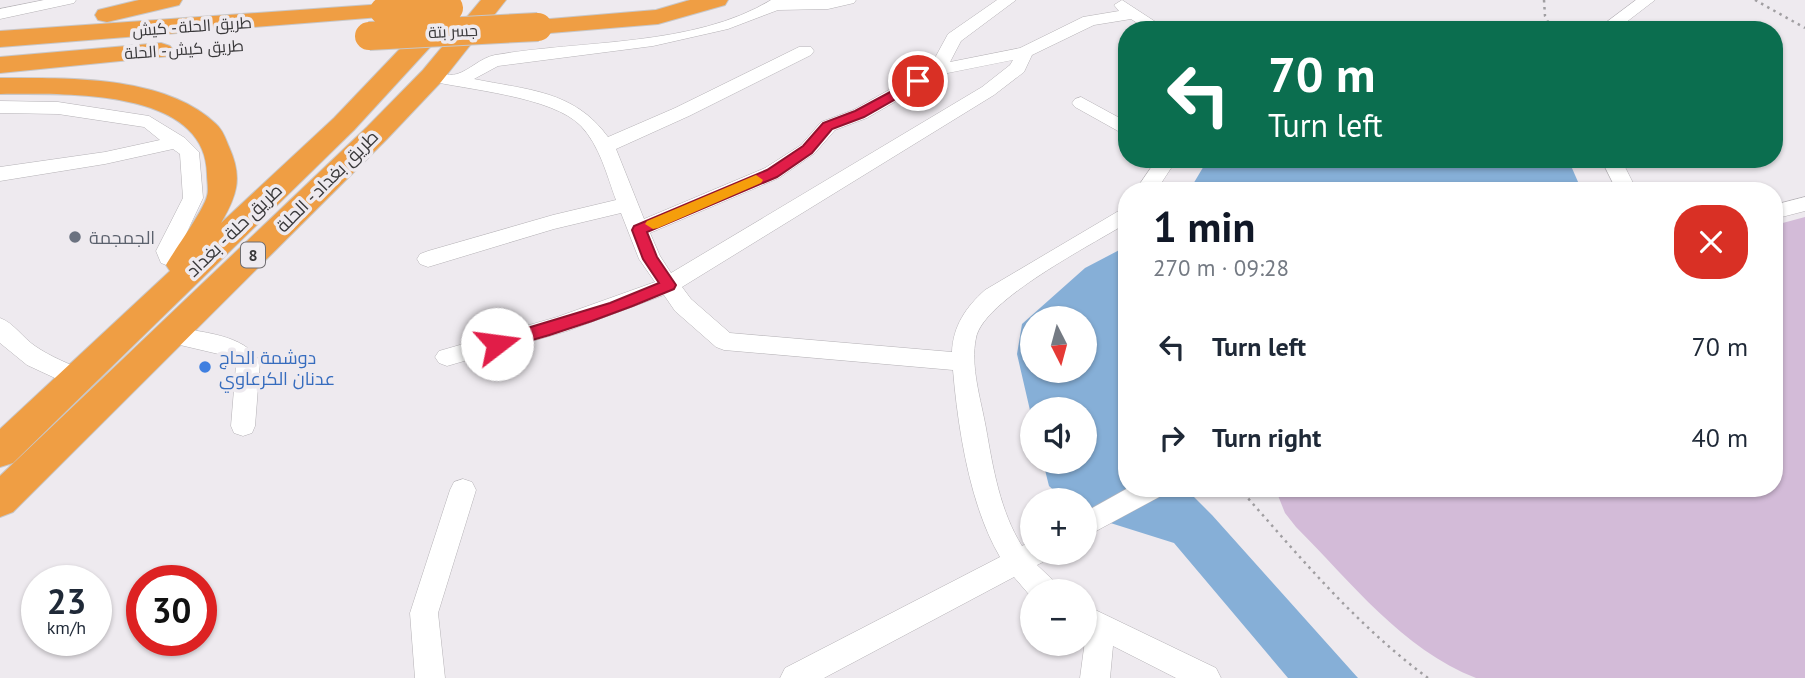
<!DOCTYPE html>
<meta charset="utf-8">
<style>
:root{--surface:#fff;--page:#f6f6f7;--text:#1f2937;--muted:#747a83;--accent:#111827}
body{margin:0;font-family:"PT Sans",Cairo,sans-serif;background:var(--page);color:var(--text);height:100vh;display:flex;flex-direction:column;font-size:26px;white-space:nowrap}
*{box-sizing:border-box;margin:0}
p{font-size:23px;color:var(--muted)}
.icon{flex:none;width:38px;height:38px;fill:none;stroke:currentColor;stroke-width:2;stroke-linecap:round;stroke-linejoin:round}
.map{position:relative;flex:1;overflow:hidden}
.drawer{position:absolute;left:1118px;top:182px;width:665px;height:315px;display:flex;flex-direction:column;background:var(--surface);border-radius:28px;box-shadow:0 2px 5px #0004}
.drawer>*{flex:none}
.banner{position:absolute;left:1118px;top:21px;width:665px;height:147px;border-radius:28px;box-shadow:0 2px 5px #0004;background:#0b6e4f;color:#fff;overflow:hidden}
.needle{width:46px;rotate:174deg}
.buttons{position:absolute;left:1020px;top:306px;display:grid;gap:14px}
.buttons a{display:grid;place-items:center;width:77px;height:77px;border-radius:50%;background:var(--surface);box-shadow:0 2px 5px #0004;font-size:35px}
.speed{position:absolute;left:21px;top:565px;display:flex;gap:14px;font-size:35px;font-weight:700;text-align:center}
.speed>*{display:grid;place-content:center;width:91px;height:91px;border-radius:50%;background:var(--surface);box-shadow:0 2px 5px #0004;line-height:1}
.speed small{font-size:18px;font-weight:400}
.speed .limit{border:10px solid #d22;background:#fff;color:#111}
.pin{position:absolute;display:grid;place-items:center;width:60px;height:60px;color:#fff;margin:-30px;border:4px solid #fff;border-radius:50%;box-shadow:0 2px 7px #0007}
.me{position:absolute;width:77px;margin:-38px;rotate:75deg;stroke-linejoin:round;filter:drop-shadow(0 0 5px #0008)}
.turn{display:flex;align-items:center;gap:24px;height:147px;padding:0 35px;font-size:32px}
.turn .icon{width:91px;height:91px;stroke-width:2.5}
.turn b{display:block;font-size:49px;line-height:60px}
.round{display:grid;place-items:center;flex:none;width:74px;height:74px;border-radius:28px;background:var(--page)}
.headline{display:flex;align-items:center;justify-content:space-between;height:119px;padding:0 35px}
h1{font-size:42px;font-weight:800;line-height:52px;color:var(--accent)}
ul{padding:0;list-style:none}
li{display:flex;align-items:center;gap:21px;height:91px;padding:0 35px}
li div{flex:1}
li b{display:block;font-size:26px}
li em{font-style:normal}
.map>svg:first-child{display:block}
.green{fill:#d3bbd8}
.water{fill:#86afd7;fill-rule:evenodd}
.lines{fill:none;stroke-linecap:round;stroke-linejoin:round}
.minor-casing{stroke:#b5b2b6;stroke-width:1}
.highway-casing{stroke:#c8c7c8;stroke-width:2}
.path{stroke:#a09ea1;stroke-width:2.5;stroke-dasharray:2.5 4.5;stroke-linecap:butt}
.minor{fill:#fff;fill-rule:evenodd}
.highway{fill:#ef9e44;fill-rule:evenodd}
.highway-bridge-casing{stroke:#c8c7c8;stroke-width:30;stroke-linecap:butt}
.highway-bridge{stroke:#ef9e44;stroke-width:28}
.route{fill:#e11d48;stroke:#92132f;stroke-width:2}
.slow{fill:#f59e0b}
.worship-dot{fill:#6b7280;stroke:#eeeaef;stroke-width:2.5}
.shop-dot{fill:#3f7fe0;stroke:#eeeaef;stroke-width:2.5}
.labels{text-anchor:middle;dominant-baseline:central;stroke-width:7;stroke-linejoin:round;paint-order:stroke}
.far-street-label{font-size:16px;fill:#39383a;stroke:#eeeaef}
.shield{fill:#eeeaef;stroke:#6f6d70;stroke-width:2}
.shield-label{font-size:16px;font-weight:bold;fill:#39383a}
.street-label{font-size:18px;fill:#39383a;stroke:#eeeaef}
.worship-label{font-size:18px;fill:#5b616d;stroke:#eeeaef;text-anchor:start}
.shop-label{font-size:18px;fill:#366cbe;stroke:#eeeaef;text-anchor:start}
</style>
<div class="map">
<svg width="1805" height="678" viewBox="0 0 1805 678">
<rect width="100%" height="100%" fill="#eeeaef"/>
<path class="green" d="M1805,217V678H1476C1402,649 1351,582 1296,527L1285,513L1275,488H1774L1775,225Z"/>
<path class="water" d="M1208,159H1568L1582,191H1189Z
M1127,246V488H1185L1212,515L1358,678H1288L1174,543L1085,515V500H1064L1049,486L1043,462H1085V410H1032V419L1017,354L1022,324L1085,268ZM1032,318H1085V371H1032Z"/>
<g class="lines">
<defs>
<path id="minor" d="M44,0H76L74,3L0,19V9Z
M771,0H856L854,3L828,9L778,10L728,29L653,46L498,66L474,79C527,90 574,90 608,137L675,108L799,47H811L814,51L811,55L689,116L616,149L644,219L765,168L801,145L821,122L853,110L930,67L948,34L997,0H1016L961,41L950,62L1020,48L1083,17L1119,11L1114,5L1122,0L1168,30H1148L1131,19L1094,25L1032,55L1024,72L994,95L682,287L691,299L730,333L952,352C953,326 966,307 985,290L1127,206V223C1093,244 983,300 976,338C970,366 981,400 986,428C993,468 1000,511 1022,546L1032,541V553H1047L1043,562L1037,565L1056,583L1060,592H1032V598L1014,577L824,678H780L785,668L1000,557C970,506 958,429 953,370L724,350L716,347L675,311L664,295L567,331L447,366L439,363L435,357L439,351L557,317L655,282L639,259L621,213L554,229L428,267L420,264L417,259L420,254L428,251L553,215L616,200C607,176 600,146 581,126C552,96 467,90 426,80L423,76L426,72C436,70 447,77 457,74C470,70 480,58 495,55C581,40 694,47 771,0ZM1013,60L1010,65L982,87L671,273L660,256L650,233L779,178L815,153L835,130L867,118L943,74Z
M1636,0H1655L1616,30H1596Z
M1081,97L1127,122V136L1075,107L1072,103L1075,99Z
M0,101L58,102L149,116L185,138L199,152L203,198L178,251L193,255L196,260L193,265L177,269L161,263L156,251L183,198L180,154L173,149L105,164L0,181V167L105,152L160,140L144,127L58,114L0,113Z
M1157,159H1177L1156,191H1135Z
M1601,159H1621L1637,191H1617Z
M1805,197V211L1774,219V205Z
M0,318C14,323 23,338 35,346C51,357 69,364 86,371L90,378L86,385L78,387L70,385L27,365L0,343Z
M171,326C200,333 244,333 260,362L255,426L252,433L243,436L234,433L231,426L236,365L227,356L163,341L160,335L163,329Z
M463,479L472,482L476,490L438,613L445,678H415L410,613L450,490L454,482Z
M1128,488H1165L1161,496L1085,537V512Z
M1085,605L1216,668L1221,678H1176L1113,646L1110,678H1080L1086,633Z"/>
<path id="highway" d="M139,0H182L179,5L107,22L98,20L95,15L98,10Z
M481,0H506L441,82L387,139L13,512L0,517V476L367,127L423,70Z
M690,0H728L725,5L658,24L538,34L529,32L526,27L529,22L538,20L656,10Z
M384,4L393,6L396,11L393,16L0,47V31Z
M446,8L455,10L458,15L455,20L354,130L13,463L0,467V429L170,271L166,265C175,249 204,210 207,196C209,190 207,181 207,174C206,87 61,94 0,94V78C67,78 165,75 216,124C223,130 226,140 229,147C243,178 237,195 221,223L334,118L437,10Z
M161,43L170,46L174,51L170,56L0,73V57Z"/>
</defs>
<use href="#minor" class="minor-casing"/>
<use href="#highway" class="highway-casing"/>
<path class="path" d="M1544,0L1545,16L1552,30
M1755,0L1805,28
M1239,488C1299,556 1355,624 1428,678"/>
<use href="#minor" class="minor"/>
<use href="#highway" class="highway"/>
<defs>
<path id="highway-bridge" d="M384,11L449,8
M369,36L538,27"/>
</defs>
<use href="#highway-bridge" class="highway-bridge-casing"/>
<use href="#highway-bridge" class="highway-bridge"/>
</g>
<path class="route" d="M918,77L924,81L922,84L864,117L832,129L812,153L777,177L647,232L657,257L676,285L674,289C616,314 558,334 497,350L491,348L489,344L491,339L610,303L659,283L643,259L632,230L634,226L767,170L803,146L823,123L855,111Z"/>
<path class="slow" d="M756,175L763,180L761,183L658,228L653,229L645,224L647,221Z"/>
<circle class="worship-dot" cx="75" cy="237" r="7"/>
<circle class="shop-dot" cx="205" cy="367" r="7"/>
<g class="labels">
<g class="far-street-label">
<text transform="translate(192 26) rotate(-4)">طريق الحلة - كيش</text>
<text transform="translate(453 31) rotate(-3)">جسر بتة</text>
<text transform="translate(184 49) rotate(-4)">طريق كيش - الحلة</text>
</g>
<rect class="shield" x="241" y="242.5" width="24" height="25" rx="5"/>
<g class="shield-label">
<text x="253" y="255">8</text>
</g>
<g class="street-label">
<text transform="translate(327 181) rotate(-45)">طريق بغداد - الحلة</text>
<text transform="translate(234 230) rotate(-44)">طريق حلة - بغداد</text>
</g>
<g class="worship-label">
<text x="89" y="237">الجمجمة</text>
</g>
<g class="shop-label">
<text x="219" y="357">دوشمة الحاج<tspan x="219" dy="21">عدنان الكرعاوي</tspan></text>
</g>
</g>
</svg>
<div class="buttons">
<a><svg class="needle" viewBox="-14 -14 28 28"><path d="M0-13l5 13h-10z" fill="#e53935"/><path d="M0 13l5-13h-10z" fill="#747a83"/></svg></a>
<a><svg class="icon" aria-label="sound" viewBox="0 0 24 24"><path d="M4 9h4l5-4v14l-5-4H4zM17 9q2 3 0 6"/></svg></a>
<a>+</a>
<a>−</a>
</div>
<div class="speed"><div>23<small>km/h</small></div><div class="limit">30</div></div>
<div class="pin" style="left:918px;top:81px;background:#d93025"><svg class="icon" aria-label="arrive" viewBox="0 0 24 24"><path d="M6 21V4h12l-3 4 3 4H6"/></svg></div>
<svg class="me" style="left:497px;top:344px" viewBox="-20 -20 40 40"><circle r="19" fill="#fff"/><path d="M0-13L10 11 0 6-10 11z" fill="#e11d48"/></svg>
<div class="banner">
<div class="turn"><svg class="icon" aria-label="left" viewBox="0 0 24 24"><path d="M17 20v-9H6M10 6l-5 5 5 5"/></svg><div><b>70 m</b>Turn left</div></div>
</div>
<section class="drawer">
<div class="headline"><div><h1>1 min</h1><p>270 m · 09:28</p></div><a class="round" style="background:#d93025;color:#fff"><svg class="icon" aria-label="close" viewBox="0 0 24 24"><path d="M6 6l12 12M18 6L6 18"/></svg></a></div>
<ul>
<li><svg class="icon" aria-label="left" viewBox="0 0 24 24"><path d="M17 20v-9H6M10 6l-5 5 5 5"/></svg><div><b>Turn left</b></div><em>70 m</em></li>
<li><svg class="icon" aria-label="right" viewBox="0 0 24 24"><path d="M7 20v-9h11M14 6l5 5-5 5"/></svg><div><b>Turn right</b></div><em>40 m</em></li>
</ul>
</section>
</div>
